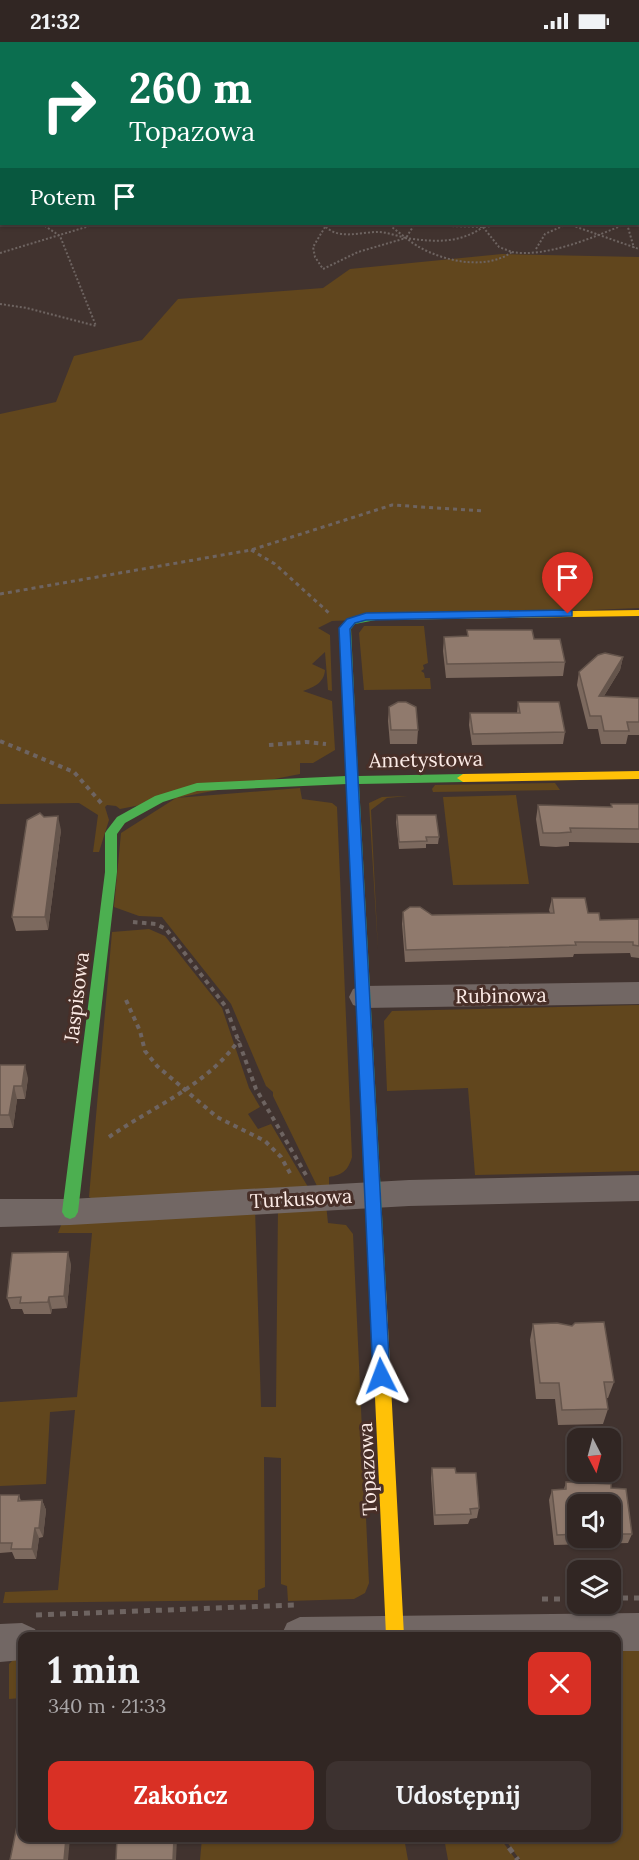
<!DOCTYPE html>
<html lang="pl">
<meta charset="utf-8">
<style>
:root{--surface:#312623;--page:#3d3230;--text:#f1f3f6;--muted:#a8a5a6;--line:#4c4341;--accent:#d93025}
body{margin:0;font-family:Lora,serif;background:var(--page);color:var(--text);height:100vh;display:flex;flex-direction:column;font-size:22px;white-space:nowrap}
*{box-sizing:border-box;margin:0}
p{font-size:20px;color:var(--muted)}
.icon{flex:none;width:33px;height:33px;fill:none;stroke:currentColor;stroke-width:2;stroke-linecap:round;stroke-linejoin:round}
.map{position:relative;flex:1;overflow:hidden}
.drawer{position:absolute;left:18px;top:1590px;width:603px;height:210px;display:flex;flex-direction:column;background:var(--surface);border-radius:12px;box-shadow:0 2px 4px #0004,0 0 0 2px var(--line)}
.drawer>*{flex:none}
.hud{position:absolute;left:0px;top:0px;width:639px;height:183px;box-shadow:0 2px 4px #0004,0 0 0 2px var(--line);background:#0b6e4f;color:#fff;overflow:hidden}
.needle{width:39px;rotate:174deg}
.controls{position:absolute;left:567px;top:1386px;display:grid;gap:12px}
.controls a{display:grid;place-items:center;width:54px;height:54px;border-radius:12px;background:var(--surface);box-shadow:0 2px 4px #0004,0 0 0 2px var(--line);font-size:30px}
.pin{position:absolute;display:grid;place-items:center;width:51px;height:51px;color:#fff;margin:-62px -26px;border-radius:50% 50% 50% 0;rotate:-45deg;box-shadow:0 0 6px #0007}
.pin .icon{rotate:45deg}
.me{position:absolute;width:66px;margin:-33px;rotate:357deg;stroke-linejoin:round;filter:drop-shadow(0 0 4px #0008)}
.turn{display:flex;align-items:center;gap:21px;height:126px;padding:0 30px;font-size:27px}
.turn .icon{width:78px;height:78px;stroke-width:2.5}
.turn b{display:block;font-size:42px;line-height:51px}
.then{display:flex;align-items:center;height:57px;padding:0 30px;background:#0003;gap:12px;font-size:22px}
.round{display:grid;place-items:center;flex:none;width:63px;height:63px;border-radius:12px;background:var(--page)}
.overview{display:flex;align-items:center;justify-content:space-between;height:102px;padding:0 30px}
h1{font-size:36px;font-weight:700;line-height:45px}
.button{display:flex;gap:12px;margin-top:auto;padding:12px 30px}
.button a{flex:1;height:69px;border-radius:12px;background:var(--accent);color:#fff;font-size:24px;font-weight:700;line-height:69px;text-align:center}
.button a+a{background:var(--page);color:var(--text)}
.status{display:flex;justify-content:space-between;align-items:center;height:42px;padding:0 30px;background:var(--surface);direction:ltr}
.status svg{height:16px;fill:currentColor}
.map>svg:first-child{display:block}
.green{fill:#61461d}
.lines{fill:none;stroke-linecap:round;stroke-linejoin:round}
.path-far3{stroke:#6e6461;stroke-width:2;stroke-dasharray:2 2;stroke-linecap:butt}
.path-far2{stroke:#6e6461;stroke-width:3;stroke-dasharray:4 4;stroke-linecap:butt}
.path-far1{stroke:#6e6461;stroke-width:4;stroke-dasharray:4.5 4.5;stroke-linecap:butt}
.path{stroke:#6e6461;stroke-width:5;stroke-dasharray:6 6;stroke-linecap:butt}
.street{fill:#726764;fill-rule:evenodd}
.fast{fill:#4caf50;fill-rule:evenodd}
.slow{fill:#ffc107;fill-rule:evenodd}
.wall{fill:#7c695e;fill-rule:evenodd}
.shaded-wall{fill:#65554c}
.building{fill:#907a6d;stroke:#65554c;stroke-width:1.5}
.route{fill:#1a73e8;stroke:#114b97;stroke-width:1.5}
.labels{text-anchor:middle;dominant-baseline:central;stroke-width:6;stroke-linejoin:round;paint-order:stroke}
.street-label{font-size:20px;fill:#fcebe6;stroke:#482f28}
</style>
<div class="status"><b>21:32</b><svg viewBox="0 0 49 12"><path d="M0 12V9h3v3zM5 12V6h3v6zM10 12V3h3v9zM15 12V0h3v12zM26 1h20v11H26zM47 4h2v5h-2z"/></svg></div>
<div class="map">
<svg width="639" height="1818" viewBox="0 0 639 1818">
<rect width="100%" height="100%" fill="#41332f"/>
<path class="green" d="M502,212L639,215V566L332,579L318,586L330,593L332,649L328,648L325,610L312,622L325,628C324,641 314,645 303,649L332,659L335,708L313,721H300V732L120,767L116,764L107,763L105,765L109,778L99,810H93L98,773L79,761L0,762V372L56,360L74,314L142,298L178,257L323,246L350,227Z
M364,584H424L428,621L423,623L424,627L421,629L424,631L425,636H430L431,647L364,648L359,591Z
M555,741L560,748L433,750L432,747L435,743Z
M300,746L302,757L332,761L337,765L352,1115C348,1129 342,1133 329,1135V1143L317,1144L273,1054V1050L266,1044L231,962L162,875L139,874L114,865L121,791L176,756Z
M516,753L529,842L453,843L443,755Z
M408,754L387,756L371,768L378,908L369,761L382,755Z
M149,887L165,894L222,966L249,1046L260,1065L248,1072L258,1087L271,1082L308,1145L95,1158L89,1155L112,890Z
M639,963V1129L475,1133L468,1046L387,1049L384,979L392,969Z
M326,1162L328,1181L346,1183L353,1192L369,1541L365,1551L354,1557L288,1559L287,1544L281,1542V1416L264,1415L265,1545L258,1548V1558L3,1561L5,1550L58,1548L75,1368L50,1370L46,1442L0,1444V1360L77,1355L92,1191H58L63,1178L255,1166L261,1365H276L278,1165Z
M617,1601H639V1818H520L504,1796H616Z
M17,1614H22V1656L9,1657V1622Z
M202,1796H404L408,1818H200Z
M444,1796H500L516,1818H448Z"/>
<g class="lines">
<path class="path-far3" d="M616,2L621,0
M638,127L639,130
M323,182C337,199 359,190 378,190C387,190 397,194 406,196L414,183L483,185L508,182
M568,182L639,207
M582,182H620
M627,182L634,206
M325,185L313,205L315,215L323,227L358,210L406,196L388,182
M483,185L499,205L512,210C483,231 431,217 406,196C434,200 459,202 483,185Z
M536,207L545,192L567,182
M512,210C545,216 595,195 625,182
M0,211L96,182
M0,262L27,266L96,284L60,194L42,182"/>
<path class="path-far2" d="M251,508L275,522L329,571
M0,552L251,508L392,463L484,469"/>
<path class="path-far1" d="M0,699L74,730L102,762
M269,703L306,700L326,702
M133,880L156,882L166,887L226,965L256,1047L306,1133
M126,958L140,989L145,1009L157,1024L217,1075L265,1099L281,1115L291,1133
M109,1095C154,1064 206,1044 239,998"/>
<path class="path" d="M610,1556H639
M542,1557H578
M36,1573L295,1563
M502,1796L518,1818"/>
<path class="street" d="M639,940V962L363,966L353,963L349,955L353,947L363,944Z
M639,1133V1159L409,1164L70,1183L0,1185V1157H70L409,1138Z
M639,1571V1609H616V1594H281L287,1581L300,1575Z
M22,1581L35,1587L38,1594H22V1618L0,1620V1582Z"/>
<path class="fast" d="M377,572L383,575L381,577L355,582L351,587L358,734L463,732L469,736L463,740L359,742L386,1247L384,1252L378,1254L372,1252L370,1247L347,742L197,749L163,760L125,781L117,792V830L78,1170L75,1175L70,1177L65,1175L62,1170L105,830V791L107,788L117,775L155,754L197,741L346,734L339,586L347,577Z"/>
<path class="slow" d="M639,568V574L377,578L371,575L377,572Z
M639,729V737L463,740L457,736L463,732Z
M378,1240L384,1242L386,1247L404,1594L386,1593L370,1247L372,1242Z"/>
</g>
<path class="wall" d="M467,588L534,597L565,620L563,634L446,636L443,609L444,595L467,594Z
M623,615L620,628L604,654L639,656V693H628L626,702H601L598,687H588L577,643L579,630Z
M518,660L565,690L563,702L472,703L469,683L470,671H517Z
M389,665L418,688L417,702H390L388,679Z
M611,762H639V801L569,800V804L556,805L540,804L536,777L538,763L611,765Z
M397,773L439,795L438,802H426V806L399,807L396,780Z
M61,788L48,888L16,889L12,875Z
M552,856L588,871L600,878L639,877V916L631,915L630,911L574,912L573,915L405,920L402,882L403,870L432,873L550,871L549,868Z
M0,1023L28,1036L25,1057H17L13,1086H0Z
M71,1222L67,1266L52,1267L51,1272H24L22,1267H11L7,1256Z
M533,1282L614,1340L608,1356H606L608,1367L603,1382L558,1383L555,1357H536L530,1298Z
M432,1426L456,1431L479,1466L477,1476L470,1477L468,1482L434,1483L431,1436Z
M566,1440L611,1446L632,1492L628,1501L554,1503L549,1458L552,1448L564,1447ZM578,1462H610V1496H578Z
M0,1453H19L21,1459L42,1458L46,1468L43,1495L39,1496L36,1517H15L12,1510L0,1511Z"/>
<path class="shaded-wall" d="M623,615L620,628L596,667L599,654Z
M58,774L61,788L48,888L45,875Z
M25,1023L28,1036L25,1057L22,1044Z
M14,1044L17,1057L13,1086L9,1073Z
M68,1210L71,1222L67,1266L64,1254Z
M49,1255L52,1267L51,1272L48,1260Z
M42,1458L46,1468L43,1495L39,1486Z
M35,1486L39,1496L36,1517L32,1507Z
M66,1796H70L68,1818H64Z
M174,1796H177L176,1818H173Z"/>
<path class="building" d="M467,588H532L534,597H560L565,620L447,622L444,595L468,594Z
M605,611L623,615L599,654L639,656V680H627L629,689H604L601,674H590L579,630L598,613Z
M398,660H406L416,665L418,688H391L389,665Z
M518,660H559L565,690L473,692L470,671H520Z
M611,762H639V787L570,786L571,790L559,791H543L538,763L612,765Z
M40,771L44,775L58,774L45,875H12L27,778Z
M397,773H436L439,795H426L427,799L399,800Z
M552,856H585L588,871H599L600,878L639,877V904L633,903V900H575L576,903L406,908L403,870L410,865H420L432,873L554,871Z
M0,1023H25L22,1044H14L9,1073H0Z
M68,1210L64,1254L49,1255L48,1260L20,1261L21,1255L7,1256L12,1211Z
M604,1280L614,1340H604L608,1367L562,1368L559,1341H540L533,1282L557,1281L572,1284L575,1281Z
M432,1426H455L456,1431H476L479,1466L470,1467L471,1472L435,1473Z
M566,1440L611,1442V1446L626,1447L632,1492H610V1462H578V1492L557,1493L552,1448L566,1447Z
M0,1453H19L18,1459L42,1458L39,1486H35L32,1507H11L12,1501H0Z
M17,1784H22V1796H66L64,1818H10Z
M117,1796H174L173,1818H116Z"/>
<path class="route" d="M568,568L572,569V574L366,578L355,581L350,587L390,1334L387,1339L381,1342L375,1339L373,1334L339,586L347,577L366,571Z"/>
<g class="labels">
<g class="street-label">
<text transform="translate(426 717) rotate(-1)">Ametystowa</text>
<text transform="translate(501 953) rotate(-1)">Rubinowa</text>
<text transform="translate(76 955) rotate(-83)">Jaspisowa</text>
<text transform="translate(301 1156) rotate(-3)">Turkusowa</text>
<text transform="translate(367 1427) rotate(-93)">Topazowa</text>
</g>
</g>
</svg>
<div class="controls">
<a><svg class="needle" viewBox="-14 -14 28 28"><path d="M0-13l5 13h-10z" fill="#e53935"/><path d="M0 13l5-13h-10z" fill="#a8a5a6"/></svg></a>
<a><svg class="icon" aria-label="sound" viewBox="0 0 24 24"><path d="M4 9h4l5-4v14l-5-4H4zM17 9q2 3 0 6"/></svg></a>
<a><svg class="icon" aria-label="layers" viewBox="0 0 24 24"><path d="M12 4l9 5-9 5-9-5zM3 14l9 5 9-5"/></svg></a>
</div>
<div class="pin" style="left:568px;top:572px;background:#d93025"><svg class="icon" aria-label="arrive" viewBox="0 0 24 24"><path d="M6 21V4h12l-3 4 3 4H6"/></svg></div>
<svg class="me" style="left:381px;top:1334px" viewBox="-20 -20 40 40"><path d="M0-17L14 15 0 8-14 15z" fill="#1a73e8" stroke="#fff" stroke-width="4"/></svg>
<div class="hud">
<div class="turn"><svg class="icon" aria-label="right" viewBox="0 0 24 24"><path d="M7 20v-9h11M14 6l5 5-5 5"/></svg><div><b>260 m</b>Topazowa</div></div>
<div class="then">Potem<svg class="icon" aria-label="arrive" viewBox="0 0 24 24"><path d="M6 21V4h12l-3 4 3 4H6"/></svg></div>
</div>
<section class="drawer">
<div class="overview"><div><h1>1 min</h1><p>340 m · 21:33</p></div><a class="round" style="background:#d93025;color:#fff"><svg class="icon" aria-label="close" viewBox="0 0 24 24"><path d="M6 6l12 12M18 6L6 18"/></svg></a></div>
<div class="button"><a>Zakończ</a><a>Udostępnij</a></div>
</section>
</div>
